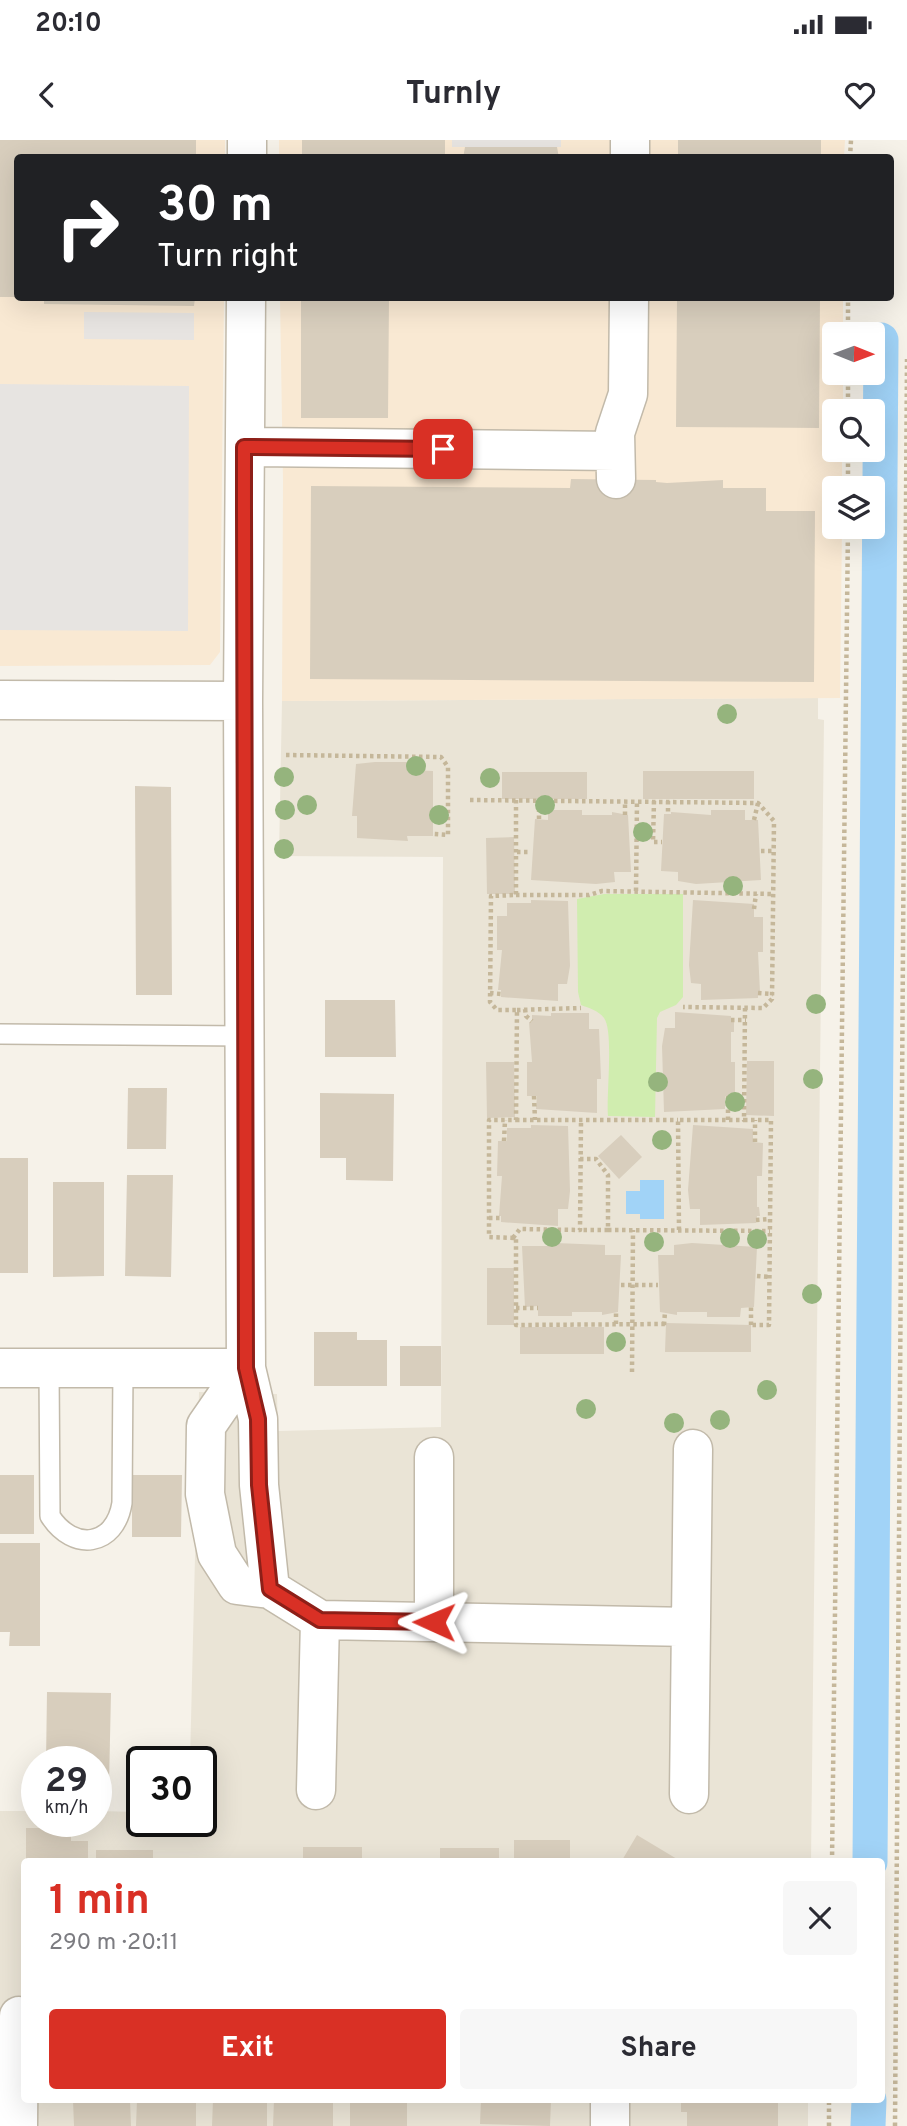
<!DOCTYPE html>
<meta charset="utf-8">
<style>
:root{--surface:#fff;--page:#f7f7f7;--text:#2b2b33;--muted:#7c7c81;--accent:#d93025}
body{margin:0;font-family:Overpass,sans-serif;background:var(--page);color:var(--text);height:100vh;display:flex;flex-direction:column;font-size:26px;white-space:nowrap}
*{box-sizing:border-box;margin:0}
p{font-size:23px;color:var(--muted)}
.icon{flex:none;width:38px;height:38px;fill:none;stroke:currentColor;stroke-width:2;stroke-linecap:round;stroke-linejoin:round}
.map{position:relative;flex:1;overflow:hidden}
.panel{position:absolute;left:21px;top:1718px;width:864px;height:245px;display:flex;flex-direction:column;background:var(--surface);border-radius:7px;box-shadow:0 7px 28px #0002}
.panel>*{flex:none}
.banner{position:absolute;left:14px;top:14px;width:880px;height:147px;border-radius:7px;box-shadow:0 7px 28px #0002;background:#202124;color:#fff;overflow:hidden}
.needle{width:46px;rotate:91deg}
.buttons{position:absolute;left:822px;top:182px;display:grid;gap:14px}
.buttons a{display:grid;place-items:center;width:63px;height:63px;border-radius:7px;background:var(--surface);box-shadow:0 7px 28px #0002;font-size:35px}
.speed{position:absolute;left:21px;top:1606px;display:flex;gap:14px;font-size:35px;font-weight:700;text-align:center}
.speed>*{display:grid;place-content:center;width:91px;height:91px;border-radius:50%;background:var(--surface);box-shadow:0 7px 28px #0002;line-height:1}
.speed small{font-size:18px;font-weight:400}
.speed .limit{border:4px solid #111;border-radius:10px;background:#fff;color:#111}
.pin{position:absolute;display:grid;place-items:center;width:60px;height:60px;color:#fff;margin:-30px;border-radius:14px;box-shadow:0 4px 10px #0006}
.me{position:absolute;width:77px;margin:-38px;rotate:271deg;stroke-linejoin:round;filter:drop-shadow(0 0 5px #0008)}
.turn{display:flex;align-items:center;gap:24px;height:147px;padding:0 28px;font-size:32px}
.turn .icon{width:91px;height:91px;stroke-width:2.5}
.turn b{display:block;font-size:49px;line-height:60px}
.round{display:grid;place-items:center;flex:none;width:74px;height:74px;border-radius:7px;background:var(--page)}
.head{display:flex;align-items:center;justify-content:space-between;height:119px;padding:0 28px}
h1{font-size:42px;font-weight:700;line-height:52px;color:var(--accent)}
.button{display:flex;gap:14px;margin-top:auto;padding:14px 28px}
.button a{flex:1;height:80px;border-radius:7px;background:var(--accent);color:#fff;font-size:28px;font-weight:700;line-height:80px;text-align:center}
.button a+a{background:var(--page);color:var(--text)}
.status{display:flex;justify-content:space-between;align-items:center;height:49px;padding:0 35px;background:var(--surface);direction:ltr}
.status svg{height:19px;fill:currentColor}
header{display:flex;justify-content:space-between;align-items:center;height:91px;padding:0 28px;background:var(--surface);font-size:32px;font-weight:700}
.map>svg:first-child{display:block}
.residential{fill:#eae4d6}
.commercial{fill:#f9e9d3}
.green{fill:#d0edaf}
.parking{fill:#e7e4e1}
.water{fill:#a1d3f7}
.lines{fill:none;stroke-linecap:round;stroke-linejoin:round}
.canal{stroke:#a1d3f7;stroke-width:35}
.building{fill:#d8cebd}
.lane-casing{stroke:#c2baaa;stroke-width:22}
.street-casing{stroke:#c2baaa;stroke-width:41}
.path{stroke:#c5b79a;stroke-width:4.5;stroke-dasharray:3.5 3.5;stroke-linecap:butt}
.lane{stroke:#fff;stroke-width:19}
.street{stroke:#fff;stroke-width:38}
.tree{fill:#95b47d}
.route-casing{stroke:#8d1f18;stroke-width:18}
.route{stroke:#d93025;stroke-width:12}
</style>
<div class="status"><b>20:10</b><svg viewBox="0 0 49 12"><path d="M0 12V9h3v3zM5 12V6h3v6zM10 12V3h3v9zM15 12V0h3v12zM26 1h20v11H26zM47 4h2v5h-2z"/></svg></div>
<header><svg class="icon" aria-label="back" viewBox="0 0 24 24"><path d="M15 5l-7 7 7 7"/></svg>Turnly<svg class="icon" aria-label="heart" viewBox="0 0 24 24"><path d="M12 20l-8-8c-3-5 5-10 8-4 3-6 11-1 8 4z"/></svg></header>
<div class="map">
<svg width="907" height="1986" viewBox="0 0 907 1986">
<rect width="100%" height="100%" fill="#f6f2e9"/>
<path class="residential" d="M818,558V579L824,580L811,1722H24V1960H808V1986H0V1671H37V1682H96V1671L142,1672V1682H201V1622H190L199,1252L277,1254L278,1291L441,1287L443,717L279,716L282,561Z"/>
<path class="commercial" d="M0,0H225V17L18,18V158H224L220,512L210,525L0,526Z
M279,0H845L844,17L279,18Z
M280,158H843V194H835V233H843V271H835V310H842V348H835V387H842L840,558L282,561L283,341Z"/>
<path class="green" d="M604,754H683V857L676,865L660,872L657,878L655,977L608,976C606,957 614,891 604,878C599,871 589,868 581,865L578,852L577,759Z"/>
<path class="parking" d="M452,0H561V7H452Z
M84,172L194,173V200L84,199Z
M0,244L189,246L188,491L0,490Z"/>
<path class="water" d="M640,1040H664V1079H640V1074H626V1051H640Z"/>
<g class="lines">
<path class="canal" d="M870,1722L881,200
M868,1986L869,1960"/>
</g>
<path class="building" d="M0,0H196V18H18V157H0Z
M302,0H445V18H302Z
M678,0H821V18H678Z
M465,7H557L559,18H463Z
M44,158H195L194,166L44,164Z
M301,158H389L388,278H301Z
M677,158H820L819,288L676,287Z
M571,339L656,340V342L667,343L723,340V348H766V371H815L814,542L310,539L311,346L570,348Z
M375,622H411V630L433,631V696H407L408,701L357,698V676H352L356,624Z
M643,631H754V659H643Z
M502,632H587V659H502Z
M135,646L171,647L172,855H136Z
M548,670H582V675H612V672L628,675L631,732H614L615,742L596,744L531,740L535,679L548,680Z
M711,670H745V680H758L761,740L696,744L678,741V732L661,731L664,674H671V672L711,675Z
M514,697L515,754H487L486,698Z
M531,760L568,761L570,826L567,844H558V861L501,857V850H498L502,810H497V776H507V763H531Z
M693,760L754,764V777H763V812H758L760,852L758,851V858L701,860V844L691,843L689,825Z
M325,860H395L396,917H325Z
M675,872L731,876V882H734V892H731V922H735V956H725V969L664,972L662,906L665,888H675Z
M551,873H589V889H599L601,939H597V973L536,969L537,956H527V922H532L529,882H532V875L551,876Z
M747,921H774V976L746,975Z
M486,922H514L515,977L487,978Z
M128,948H167L166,1009H127Z
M320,953L394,954L393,1041L346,1040V1018H320Z
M531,985L568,986L570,1051L568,1069H558V1086L501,1082V1076H499L502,1036H497L498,1001H507V988H531Z
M693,985L753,989V1002L763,1003L762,1036H757V1067H759L760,1076H757L756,1083L700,1085V1069H690L688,1050Z
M621,995L642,1017L619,1039L598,1016Z
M0,1018H28V1133H0Z
M127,1035H173L171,1137L125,1136Z
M53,1042H104V1136L53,1137Z
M556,1103L605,1105V1115H621L618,1172L602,1175V1172H572V1176H538V1166L525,1167L522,1106H556Z
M692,1103L757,1107L754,1167L741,1168L740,1177H707V1172H677V1175L660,1172L658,1115H674V1105Z
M487,1128H514V1185H487Z
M666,1183L751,1185V1212H665Z
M520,1187H604V1214H520Z
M314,1192H357V1200H387V1246H314Z
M400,1206H441V1246H400Z
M0,1335H34V1394H0Z
M132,1335H182L181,1397H132Z
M0,1403H40V1506H9L10,1492H0Z
M47,1552L111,1553L109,1645H96V1622H46Z
M26,1688H71V1701H88V1722H26Z
M637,1695L682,1722H621Z
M514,1700H570V1722H514Z
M303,1707H362V1722H303Z
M440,1708H499V1722H440Z
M96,1710H153V1722H96Z
M233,1719H291V1722H233Z
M73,1960H130L131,1986H74Z
M137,1960H196V1986H136Z
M213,1960H267V1986H212Z
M274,1960H333V1986H273Z
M350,1960H407V1986H350Z
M481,1960H551L550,1986L480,1984Z
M681,1960H778V1986H687V1972H681Z"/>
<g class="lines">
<defs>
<path id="lane" d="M0,894L245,896
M49,1228L50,1376C73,1412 115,1407 122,1363L123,1228"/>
<path id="street" d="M247,18V0
M630,18V0
M245,307L615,311
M616,339L615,293L628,254L629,158
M0,560L243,561
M0,1228H246L243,561L246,158
M434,1317V1482
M270,1449L259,1345L258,1279L246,1228L206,1286L205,1354L217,1414L237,1445L270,1449L320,1480L691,1487
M316,1650L320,1480
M689,1654L693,1309
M18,1986L19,1876
M610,1986V1960"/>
</defs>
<use href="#lane" class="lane-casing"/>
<use href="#street" class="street-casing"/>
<path class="path" d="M850,18L851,0
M848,194V158
M848,271V233
M848,348V310
M286,615L441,617L448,627V695L433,694
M470,660L758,663L774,681L772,859L763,868L683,867
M516,660V755L491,756L490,862L497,870H517L516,980H489V1097L516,1098V1185L666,1184
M654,661L653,702H662
M668,661V674
M625,675V661
M539,679V660
M754,680L758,663
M761,711H774
M517,712H531
M636,751L637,661
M516,755H589L602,751L773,754
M754,769L756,754
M490,853L501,854
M758,853L773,854
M745,868L744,980H771L769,1185H751
M525,869L526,876L532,881
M517,870L581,868
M731,880H746
M534,956L535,980
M516,980H678
M728,980V956
M504,1001L505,980
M755,1002V980
M580,1019H596L608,1035V1090H581
M489,1078H501
M756,1080L770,1079
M608,1090L770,1091
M679,1090L678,980H744
M513,1098L520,1089L580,1090L581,980
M757,1136L770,1137
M621,1145H658
M516,1168H538
M616,1184V1172
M664,1185L665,1172
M751,1185V1167
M632,1232L633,1090
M832,1722L848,387
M829,1986V1960
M895,1986L907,219"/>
<use href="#lane" class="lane"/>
<use href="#street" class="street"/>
</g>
<g class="tree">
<circle cx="727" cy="574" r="10"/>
<circle cx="416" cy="626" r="10"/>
<circle cx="284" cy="637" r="10"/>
<circle cx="490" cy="638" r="10"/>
<circle cx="307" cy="665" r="10"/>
<circle cx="545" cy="665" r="10"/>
<circle cx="285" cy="670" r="10"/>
<circle cx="439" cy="675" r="10"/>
<circle cx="643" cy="692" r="10"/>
<circle cx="284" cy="709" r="10"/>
<circle cx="733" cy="746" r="10"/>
<circle cx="816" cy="864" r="10"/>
<circle cx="813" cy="939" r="10"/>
<circle cx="658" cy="942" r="10"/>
<circle cx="735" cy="962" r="10"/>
<circle cx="662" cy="1000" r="10"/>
<circle cx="552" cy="1097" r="10"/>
<circle cx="730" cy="1098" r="10"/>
<circle cx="757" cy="1099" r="10"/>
<circle cx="654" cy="1102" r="10"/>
<circle cx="812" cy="1154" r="10"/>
<circle cx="616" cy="1202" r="10"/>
<circle cx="767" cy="1250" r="10"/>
<circle cx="586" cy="1269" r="10"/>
<circle cx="720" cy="1280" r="10"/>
<circle cx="674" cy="1283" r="10"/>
</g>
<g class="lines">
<defs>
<path id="route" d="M434,1482L320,1480L270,1449L259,1345L258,1279L246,1228L244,369V307L443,309"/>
</defs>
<use href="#route" class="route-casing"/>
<use href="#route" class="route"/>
</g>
</svg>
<div class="buttons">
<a><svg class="needle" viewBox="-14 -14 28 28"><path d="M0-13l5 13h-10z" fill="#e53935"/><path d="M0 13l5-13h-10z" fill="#7c7c81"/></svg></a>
<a><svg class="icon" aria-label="search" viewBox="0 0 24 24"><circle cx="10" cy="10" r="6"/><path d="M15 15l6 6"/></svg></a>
<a><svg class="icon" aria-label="layers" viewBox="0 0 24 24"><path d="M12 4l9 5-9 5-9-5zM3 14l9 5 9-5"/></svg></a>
</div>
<div class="speed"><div>29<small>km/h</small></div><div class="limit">30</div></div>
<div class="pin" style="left:443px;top:309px;background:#d93025"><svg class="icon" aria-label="arrive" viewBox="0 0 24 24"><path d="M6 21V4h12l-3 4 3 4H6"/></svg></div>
<svg class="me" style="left:434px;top:1482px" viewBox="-20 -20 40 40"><path d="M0-17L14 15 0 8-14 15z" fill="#d93025" stroke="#fff" stroke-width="4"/></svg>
<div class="banner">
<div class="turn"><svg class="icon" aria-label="right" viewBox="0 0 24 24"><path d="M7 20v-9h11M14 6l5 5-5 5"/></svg><div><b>30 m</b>Turn right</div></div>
</div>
<section class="panel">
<div class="head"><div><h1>1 min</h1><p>290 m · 20:11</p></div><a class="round"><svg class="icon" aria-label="close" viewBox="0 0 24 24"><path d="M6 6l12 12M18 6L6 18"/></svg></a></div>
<div class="button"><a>Exit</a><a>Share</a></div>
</section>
</div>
